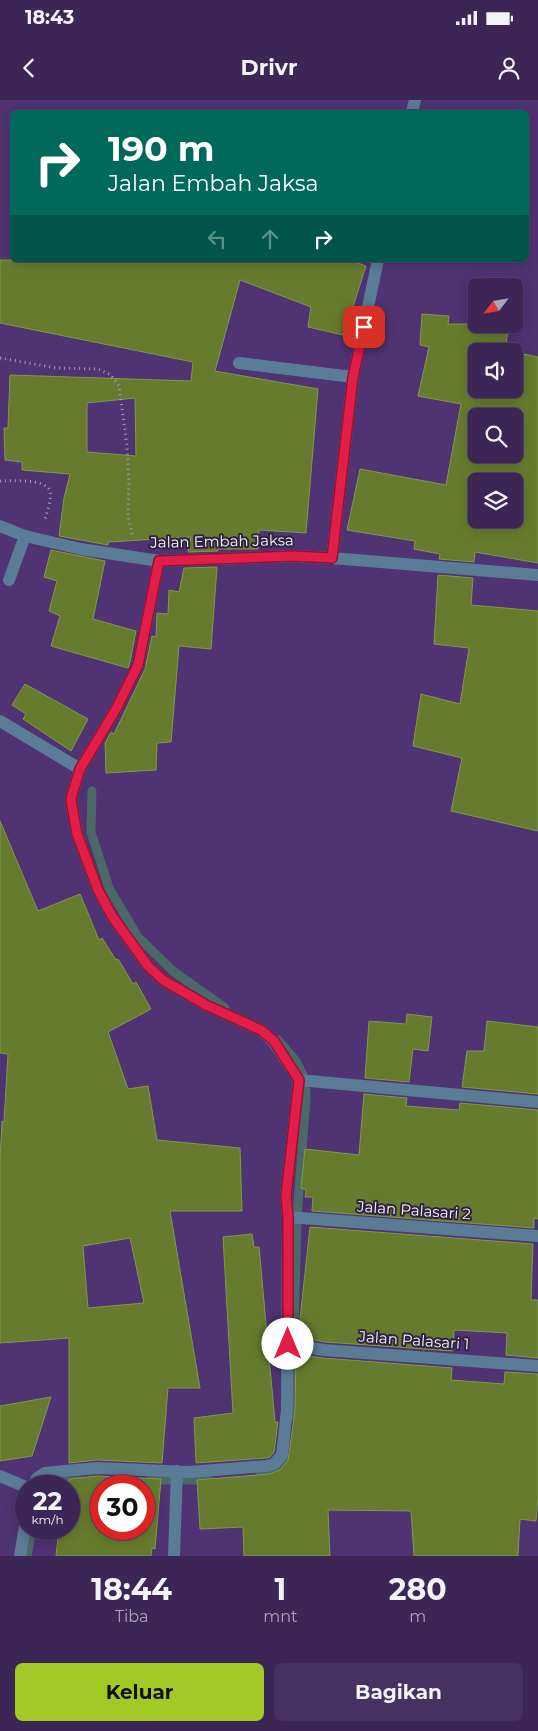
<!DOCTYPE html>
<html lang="id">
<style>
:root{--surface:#3b2656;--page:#463260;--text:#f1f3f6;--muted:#aca5b9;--line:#54436c;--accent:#a3c926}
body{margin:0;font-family:Montserrat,sans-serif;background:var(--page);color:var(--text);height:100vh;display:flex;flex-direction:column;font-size:19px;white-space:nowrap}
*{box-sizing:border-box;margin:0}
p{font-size:16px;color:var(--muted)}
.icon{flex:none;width:28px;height:28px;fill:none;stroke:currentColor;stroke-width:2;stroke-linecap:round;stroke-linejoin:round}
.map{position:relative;height:1456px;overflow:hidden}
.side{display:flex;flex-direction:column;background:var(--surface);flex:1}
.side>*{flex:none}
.hud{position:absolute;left:10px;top:10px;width:519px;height:152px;border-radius:8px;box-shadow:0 2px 12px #0003,0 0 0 1px var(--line);background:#00695c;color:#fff;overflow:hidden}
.needle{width:32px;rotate:239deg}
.controls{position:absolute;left:468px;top:178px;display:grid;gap:10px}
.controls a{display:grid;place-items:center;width:55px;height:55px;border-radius:8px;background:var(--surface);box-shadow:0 2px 12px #0003,0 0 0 1px var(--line);font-size:25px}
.speed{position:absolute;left:15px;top:1375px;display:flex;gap:10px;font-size:25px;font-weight:700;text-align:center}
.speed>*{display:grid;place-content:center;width:65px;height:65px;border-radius:50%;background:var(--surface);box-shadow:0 2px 12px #0003,0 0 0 1px var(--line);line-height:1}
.speed small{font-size:12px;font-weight:400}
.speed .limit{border:8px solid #d22;background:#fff;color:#111}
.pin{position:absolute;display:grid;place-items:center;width:42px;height:42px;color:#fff;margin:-21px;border-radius:10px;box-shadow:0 2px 8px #0006}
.me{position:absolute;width:55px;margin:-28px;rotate:0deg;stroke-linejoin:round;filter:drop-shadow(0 0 4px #0008)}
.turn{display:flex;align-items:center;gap:18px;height:105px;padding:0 15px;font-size:22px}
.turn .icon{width:65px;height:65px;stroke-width:2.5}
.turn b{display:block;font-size:35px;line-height:42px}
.lanes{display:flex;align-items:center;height:48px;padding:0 15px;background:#0003;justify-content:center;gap:25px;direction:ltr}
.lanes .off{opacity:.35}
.eta{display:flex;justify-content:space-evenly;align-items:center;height:85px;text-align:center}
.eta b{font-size:30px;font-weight:700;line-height:35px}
.button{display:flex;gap:10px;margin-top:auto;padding:10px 15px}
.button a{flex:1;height:58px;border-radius:8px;background:var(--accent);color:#111;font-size:20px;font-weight:700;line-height:58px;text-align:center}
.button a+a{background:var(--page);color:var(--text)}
.status{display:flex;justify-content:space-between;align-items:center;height:35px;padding:0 25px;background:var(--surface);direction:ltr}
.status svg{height:14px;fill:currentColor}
header{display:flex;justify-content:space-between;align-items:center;height:65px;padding:0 15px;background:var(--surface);font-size:22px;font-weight:700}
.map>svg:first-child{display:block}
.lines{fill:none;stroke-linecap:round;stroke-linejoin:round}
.stream{stroke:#4a6968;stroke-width:9}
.building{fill:#677b2e;stroke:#83994c;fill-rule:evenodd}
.path{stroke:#a99abc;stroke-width:3;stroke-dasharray:1 4;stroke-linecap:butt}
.lane{stroke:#5a7c96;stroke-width:12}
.street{stroke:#5a7c96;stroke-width:12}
.route-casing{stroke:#92132f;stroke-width:12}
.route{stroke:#e11d48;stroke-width:9}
.labels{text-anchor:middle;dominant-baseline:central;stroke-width:4;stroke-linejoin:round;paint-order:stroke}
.street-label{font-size:15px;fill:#f6f3fb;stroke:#2f2340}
</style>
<div class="status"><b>18:43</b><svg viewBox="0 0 49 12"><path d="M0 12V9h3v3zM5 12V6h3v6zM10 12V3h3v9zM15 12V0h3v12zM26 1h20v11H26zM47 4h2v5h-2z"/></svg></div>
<header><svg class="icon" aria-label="back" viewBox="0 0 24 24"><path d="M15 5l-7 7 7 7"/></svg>Drivr<svg class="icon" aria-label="person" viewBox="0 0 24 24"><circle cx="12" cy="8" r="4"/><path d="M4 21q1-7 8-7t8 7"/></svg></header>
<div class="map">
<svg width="538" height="1456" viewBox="0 0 538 1456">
<rect width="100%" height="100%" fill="#4f3372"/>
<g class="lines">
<path class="stream" d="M92,691L91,732L109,788L138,837L173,871L225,908
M278,940L296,961L305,979
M297,1116L306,998L305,982
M294,1236L297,1119
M295,1260V1317
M260,1376C273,1375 282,1367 291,1359
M150,1380H176
M177,1380H209
M43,1386L52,1382L79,1381
M27,1456L32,1429"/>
</g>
<path class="building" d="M0,160H350L366,166L351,213L349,212L343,235L308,227L311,207L240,180L215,271L318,289L306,433L259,430L258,449H218V451L188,452L191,437L109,442L108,445L59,436L64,398L70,374L22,370V362L5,360L4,328H8L10,275L191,281L193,262L0,223ZM135,298L136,356L87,352V303Z
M422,214L449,216L448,224H509L505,251H508H476V289H514V252L538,257V463L475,452L474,462L439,459L440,454L414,449L415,441L347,430L360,369L446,385L461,304L418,296L429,247L420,245ZM476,316H514V354H476ZM476,381H514V419H476Z
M51,450L105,461L93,519L136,531L130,562L128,568L51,546L60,516L49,511L57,481L44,477Z
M217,467L211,549L179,546L171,642L157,643L156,670L106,673L105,643L111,632L114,634L145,569L152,536L156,537L157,513L168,514L169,490L179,492L184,468Z
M438,475L473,478L471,505L538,511V731L451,711L462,658L413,646L421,594L460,604L469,548L434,544Z
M25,584L88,619L71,651L23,619L26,614L12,605Z
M0,721L38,811L80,794L99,840L102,838L116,860L118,859L133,884L136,882L151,909L108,932L128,989L148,986L157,1040L240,1048L242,1111H170L200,1288H168L162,1363L97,1360L69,1363V1238L0,1243V1060L2,1021L4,1022L8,954L0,953ZM130,1138L144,1203L88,1208L83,1146Z
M407,914L432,917L428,951L413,949L409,982L365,978L369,921L406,924Z
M487,921L538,927V994L462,987L467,951H484Z
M364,994L407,998L406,1006L459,1010L460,1003L538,1010V1119L534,1118V1128L312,1111L313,1097H305L306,1090L301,1088L305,1049L359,1055Z
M310,1127L533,1144L531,1200H538V1258L506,1255L507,1233L454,1230L453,1251L325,1242L298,1237Z
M252,1134L254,1147H259L275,1322H278L274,1352L270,1357L266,1358L196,1363L194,1318L233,1313L223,1137Z
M296,1254L323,1258L452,1268L451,1280L504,1284L505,1272L538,1274V1396L536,1421L520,1419L518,1456H414L411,1411L328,1410L330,1456H244L243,1427L200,1429L197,1380L269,1374L280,1370L288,1360L295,1311Z
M51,1297L32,1356L0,1361V1306Z
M97,1376L161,1379L155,1449L152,1448L151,1456H56L59,1429H69V1379ZM101,1386H144V1429H101Z"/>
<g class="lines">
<path class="path" d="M0,258L57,268L98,269L111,275L119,286L127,346L129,382L128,415L132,435
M0,381C11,381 45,378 50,391C52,400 47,411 45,420"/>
<path class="lane" d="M239,263L353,277
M9,480L25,436
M0,621L80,669"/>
<path class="street" d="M412,12L415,0
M0,426L25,436L81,449L159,461L293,456L332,458L538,475
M332,458L353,277L378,160
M299,980L538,1002
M288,1117L538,1136
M288,1244L324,1250L538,1266
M0,1376L26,1387
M33,1386L37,1378L45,1373L97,1368L189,1372L267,1366L274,1364L282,1355L287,1310L288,1117L286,1096L299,980L273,941L261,930L206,905L163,880L148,866L112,816L98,790L77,734L71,700L72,695L80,669L116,609L138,565L159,461
M20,1456L26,1420
M174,1456L177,1371"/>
</g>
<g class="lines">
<defs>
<path id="route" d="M288,1244V1117L286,1096L299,980L274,941L261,930L206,905L163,880L148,866L112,816L98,790L77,734L71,700L72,695L80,669L116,609L138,565L159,461L293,456L332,458L353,277L364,227"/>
</defs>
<use href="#route" class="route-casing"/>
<use href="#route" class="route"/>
</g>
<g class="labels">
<g class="street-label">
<text transform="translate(222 441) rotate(-1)">Jalan Embah Jaksa</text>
<text transform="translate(414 1110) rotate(4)">Jalan Palasari 2</text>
<text transform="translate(414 1240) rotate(4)">Jalan Palasari 1</text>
</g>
</g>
</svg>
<div class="controls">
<a><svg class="needle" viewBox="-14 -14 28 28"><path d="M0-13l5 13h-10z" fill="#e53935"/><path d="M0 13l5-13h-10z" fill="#aca5b9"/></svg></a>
<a><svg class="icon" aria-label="sound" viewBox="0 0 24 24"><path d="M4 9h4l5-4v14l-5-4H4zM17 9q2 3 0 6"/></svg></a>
<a><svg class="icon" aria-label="search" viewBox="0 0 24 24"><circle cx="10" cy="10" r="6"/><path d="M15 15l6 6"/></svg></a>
<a><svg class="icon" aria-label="layers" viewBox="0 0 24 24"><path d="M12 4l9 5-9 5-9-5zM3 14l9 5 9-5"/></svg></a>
</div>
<div class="speed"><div>22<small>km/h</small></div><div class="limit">30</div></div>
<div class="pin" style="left:364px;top:227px;background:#d93025"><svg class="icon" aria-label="arrive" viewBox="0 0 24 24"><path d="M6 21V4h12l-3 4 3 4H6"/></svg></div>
<svg class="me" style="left:288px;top:1244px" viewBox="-20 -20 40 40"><circle r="19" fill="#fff"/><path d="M0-13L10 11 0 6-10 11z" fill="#e11d48"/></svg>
<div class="hud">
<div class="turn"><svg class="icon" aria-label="right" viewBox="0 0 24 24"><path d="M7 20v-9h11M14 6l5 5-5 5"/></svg><div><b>190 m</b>Jalan Embah Jaksa</div></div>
<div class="lanes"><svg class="icon off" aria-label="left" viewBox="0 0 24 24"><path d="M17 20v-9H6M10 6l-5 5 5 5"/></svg><svg class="icon off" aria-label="ahead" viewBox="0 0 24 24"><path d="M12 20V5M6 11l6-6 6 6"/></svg><svg class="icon" aria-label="right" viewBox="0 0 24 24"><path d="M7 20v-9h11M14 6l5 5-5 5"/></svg></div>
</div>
</div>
<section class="side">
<div class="eta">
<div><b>18:44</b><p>Tiba</p></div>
<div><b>1</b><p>mnt</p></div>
<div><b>280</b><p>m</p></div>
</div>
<div class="button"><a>Keluar</a><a>Bagikan</a></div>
</section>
